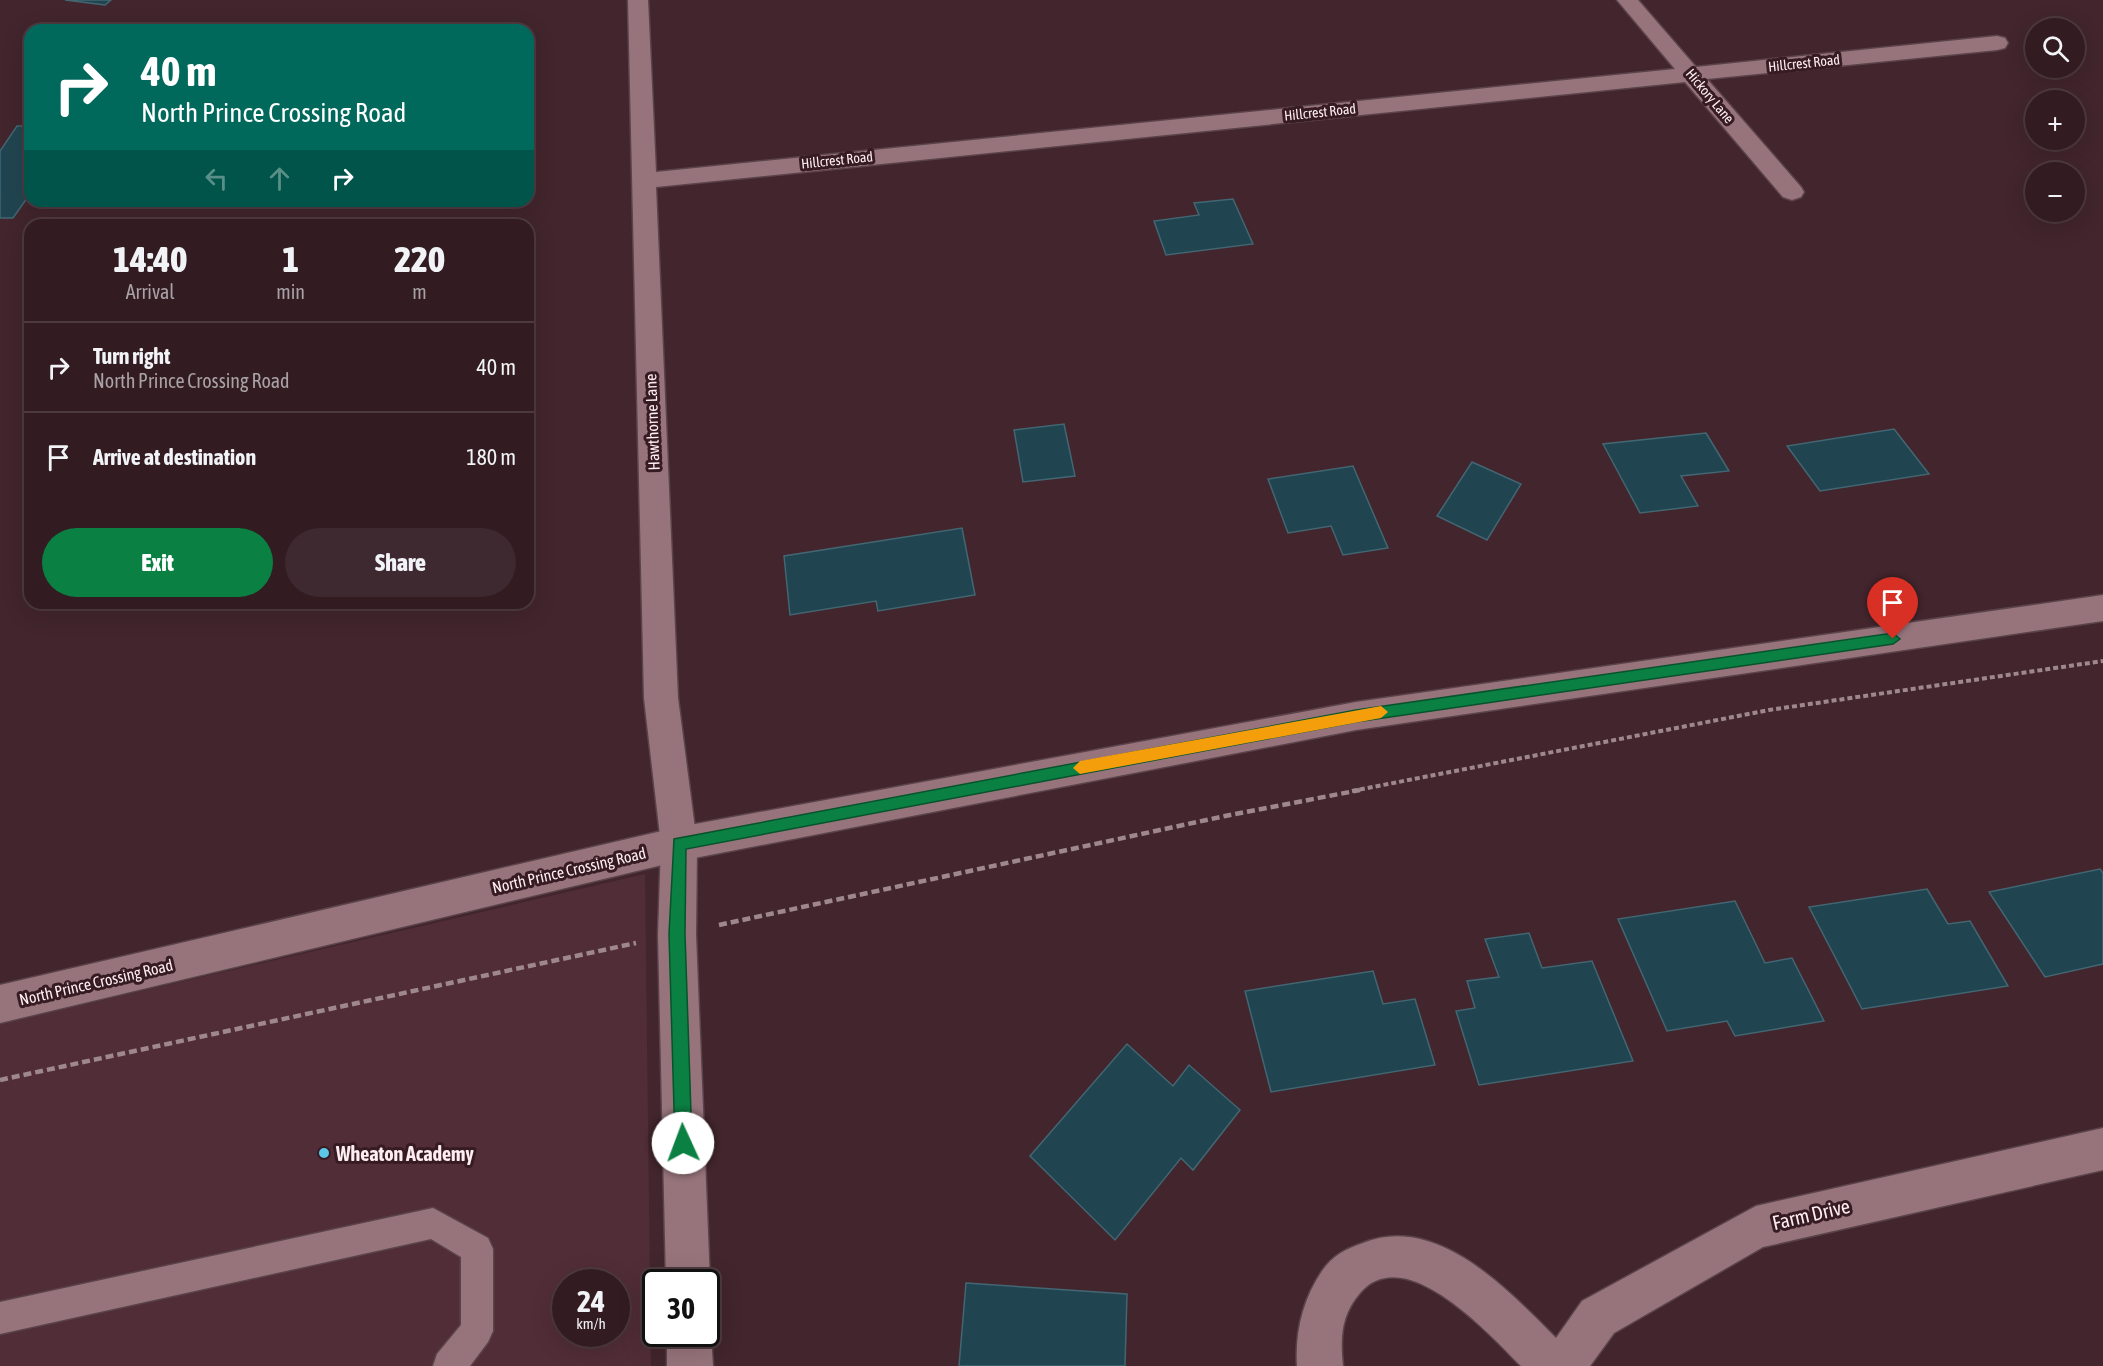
<!DOCTYPE html>
<meta charset="utf-8">
<style>
:root{--surface:#321c22;--page:#3d292f;--text:#f1f3f6;--muted:#a8a1a5;--line:#4d3a40;--accent:#0b8043}
body{margin:0;font-family:"Asap Condensed",sans-serif;background:var(--page);color:var(--text);height:100vh;display:flex;flex-direction:column;font-size:22px;white-space:nowrap}
*{box-sizing:border-box;margin:0}
p{font-size:20px;color:var(--muted)}
.icon{flex:none;width:33px;height:33px;fill:none;stroke:currentColor;stroke-width:2;stroke-linecap:round;stroke-linejoin:round}
.map{position:relative;flex:1;overflow:hidden}
.panel{position:absolute;left:24px;top:219px;width:510px;height:390px;display:flex;flex-direction:column;background:var(--surface);border-radius:18px;box-shadow:0 6px 24px #0002,0 0 0 2px var(--line)}
.panel>*{flex:none}
.banner{position:absolute;left:24px;top:24px;width:510px;height:183px;border-radius:18px;box-shadow:0 6px 24px #0002,0 0 0 2px var(--line);background:#00695c;color:#fff;overflow:hidden}
.fabs{position:absolute;left:2025px;top:18px;display:grid;gap:12px}
.fabs a{display:grid;place-items:center;width:60px;height:60px;border-radius:50%;background:var(--surface);box-shadow:0 6px 24px #0002,0 0 0 2px var(--line);font-size:30px}
.speed{position:absolute;left:552px;top:1269px;display:flex;gap:12px;font-size:30px;font-weight:700;text-align:center}
.speed>*{display:grid;place-content:center;width:78px;height:78px;border-radius:50%;background:var(--surface);box-shadow:0 6px 24px #0002,0 0 0 2px var(--line);line-height:1}
.speed small{font-size:15px;font-weight:400}
.speed .limit{border:3px solid #111;border-radius:9px;background:#fff;color:#111}
.pin{position:absolute;display:grid;place-items:center;width:51px;height:51px;color:#fff;margin:-62px -26px;border-radius:50% 50% 50% 0;rotate:-45deg;box-shadow:0 0 6px #0007}
.pin .icon{rotate:45deg}
.me{position:absolute;width:66px;margin:-33px;rotate:358deg;stroke-linejoin:round;filter:drop-shadow(0 0 4px #0008)}
.turn{display:flex;align-items:center;gap:21px;height:126px;padding:0 18px;font-size:27px}
.turn .icon{width:78px;height:78px;stroke-width:2.5}
.turn b{display:block;font-size:42px;line-height:51px}
.lanes{display:flex;align-items:center;height:57px;padding:0 18px;background:#0003;justify-content:center;gap:30px;direction:ltr}
.lanes .off{opacity:.35}
.eta{display:flex;justify-content:space-evenly;align-items:center;height:102px;text-align:center}
.eta b{font-size:36px;font-weight:800;line-height:42px}
.button{display:flex;gap:12px;margin-top:auto;padding:12px 18px}
.button a{flex:1;height:69px;border-radius:36px;background:var(--accent);color:#fff;font-size:24px;font-weight:800;line-height:69px;text-align:center}
.button a+a{background:var(--page);color:var(--text)}
ul{padding:0;list-style:none}
li{display:flex;align-items:center;gap:18px;height:90px;padding:0 18px;border-top:2px solid var(--line)}
li div{flex:1}
li b{display:block;font-size:22px}
li em{font-style:normal}
.map>svg:first-child{display:block}
.built{fill:#512d37;fill-rule:evenodd}
.building{fill:#214550;stroke:#426672;stroke-width:1.5}
.lines{fill:none;stroke-linecap:round;stroke-linejoin:round}
.lane-casing{stroke:#5b434a;stroke-width:3}
.street-casing{stroke:#5b434a;stroke-width:3}
.secondary-casing{stroke:#5b434a;stroke-width:3}
.path-far1{stroke:#9e888d;stroke-width:4;stroke-dasharray:5 3;stroke-linecap:butt}
.path{stroke:#9e888d;stroke-width:4.5;stroke-dasharray:8 4;stroke-linecap:butt}
.lane{fill:#97747c;fill-rule:evenodd}
.street{fill:#97747c;fill-rule:evenodd}
.secondary{fill:#97747c;fill-rule:evenodd}
.route{fill:#0b8043;stroke:#07532c;stroke-width:1.5}
.slow{fill:#f59e0b}
.poi-dot{fill:#5cc7e8;stroke:#371b23;stroke-width:2}
.labels{text-anchor:middle;dominant-baseline:central;stroke-width:6;stroke-linejoin:round;paint-order:stroke}
.far-street-label{font-size:14px;fill:#feeef1;stroke:#371b23}
.street-label{font-size:16px;fill:#feeef1;stroke:#371b23}
.near-poi-label{font-size:20px;font-weight:bold;fill:#feeef1;stroke:#371b23;text-anchor:start}
.near-street-label{font-size:20px;fill:#feeef1;stroke:#371b23}
</style>
<div class="map">
<svg width="2103" height="1366" viewBox="0 0 2103 1366">
<rect width="100%" height="100%" fill="#42252d"/>
<path class="built" d="M645,874L651,1366H0V1024ZM566,1282H616V1334H566Z"/>
<path class="building" d="M65,0H111L105,5Z
M17,126H30V194L13,218H0V151Z
M1233,199L1253,244L1166,255L1154,221L1199,215L1194,203Z
M1064,424L1075,476L1023,482L1014,430Z
M1894,429L1929,474L1820,491L1787,446Z
M1706,433L1729,471L1681,476L1698,506L1640,513L1603,444Z
M1472,462L1521,484L1487,540L1437,516Z
M1353,466L1388,548L1343,555L1331,526L1288,533L1268,479Z
M962,528L975,595L878,611L876,601L790,615L784,556Z
M2100,869L2103,873V964L2045,977L1989,892Z
M1927,889L1948,924L1970,921L2008,986L1862,1009L1809,907Z
M1735,901L1765,963L1792,958L1824,1021L1735,1036L1727,1021L1667,1031L1618,919Z
M1529,933L1542,968L1592,961L1633,1061L1479,1085L1456,1011L1475,1008L1467,981L1499,977L1485,939Z
M1373,971L1383,1004L1415,999L1435,1065L1271,1092L1245,991Z
M1127,1044L1173,1086L1189,1065L1240,1110L1193,1170L1181,1158L1115,1240L1030,1156Z
M966,1283L1127,1294L1125,1366H959Z"/>
<g class="lines">
<defs>
<path id="lane" d="M433,1208L488,1238L493,1249V1331L488,1342L470,1366H433L437,1354L461,1325V1257L431,1239L0,1334V1302Z"/>
<path id="street" d="M628,0H648L656,172L1675,69L1617,0H1638L1696,67L1997,36L2005,38L2008,43L2005,48L1997,50L1707,79L1801,187L1804,192L1801,197L1792,200L1783,197L1685,82L656,187L678,698L697,844L696,935L710,1282L706,1290V1282H666L658,935L661,844L644,698Z
M2103,1128V1170L1763,1247L1614,1333L1590,1366H1521C1490,1335 1405,1240 1360,1293C1341,1315 1340,1338 1343,1366H1297C1295,1332 1303,1299 1322,1271C1333,1255 1346,1249 1363,1243C1437,1213 1508,1290 1556,1338L1582,1301L1756,1206Z
M706,1323L711,1334L713,1366H667V1334H706Z"/>
<path id="secondary" d="M2103,595V621L1356,730L679,861L0,1023V985L679,827L1356,702Z"/>
</defs>
<use href="#lane" class="lane-casing"/>
<use href="#street" class="street-casing"/>
<use href="#secondary" class="secondary-casing"/>
<path class="path-far1" d="M1352,791L1769,710L2103,661"/>
<path class="path" d="M719,925L1225,816L1360,790
M0,1080L636,943"/>
<use href="#lane" class="lane"/>
<use href="#street" class="street"/>
<use href="#secondary" class="secondary"/>
</g>
<path class="route" d="M1893,633L1900,639L1893,644L1356,722L686,849L685,934L692,1143L689,1149L683,1152L677,1149L675,1143L669,934L674,839L1356,710Z"/>
<path class="slow" d="M1381,706L1388,712L1381,718L1080,774L1073,768L1080,761Z"/>
<circle class="poi-dot" cx="324" cy="1153" r="6"/>
<g class="labels">
<g class="far-street-label">
<text transform="translate(1804 63) rotate(-6)">Hillcrest Road</text>
<text transform="translate(1710 96) rotate(50)">Hickory Lane</text>
<text transform="translate(1320 112) rotate(-6)">Hillcrest Road</text>
<text transform="translate(837 160) rotate(-6)">Hillcrest Road</text>
</g>
<g class="street-label">
<text transform="translate(652 422) rotate(-92)">Hawthorne Lane</text>
<text transform="translate(569 870) rotate(-13)">North Prince Crossing Road</text>
<text transform="translate(96 982) rotate(-13)">North Prince Crossing Road</text>
</g>
<g class="near-poi-label">
<text x="336" y="1153">Wheaton Academy</text>
</g>
<g class="near-street-label">
<text transform="translate(1811 1214) rotate(-13)">Farm Drive</text>
</g>
</g>
</svg>
<div class="fabs">
<a><svg class="icon" aria-label="search" viewBox="0 0 24 24"><circle cx="10" cy="10" r="6"/><path d="M15 15l6 6"/></svg></a>
<a>+</a>
<a>−</a>
</div>
<div class="speed"><div>24<small>km/h</small></div><div class="limit">30</div></div>
<div class="pin" style="left:1893px;top:639px;background:#d93025"><svg class="icon" aria-label="arrive" viewBox="0 0 24 24"><path d="M6 21V4h12l-3 4 3 4H6"/></svg></div>
<svg class="me" style="left:683px;top:1143px" viewBox="-20 -20 40 40"><circle r="19" fill="#fff"/><path d="M0-13L10 11 0 6-10 11z" fill="#0b8043"/></svg>
<div class="banner">
<div class="turn"><svg class="icon" aria-label="right" viewBox="0 0 24 24"><path d="M7 20v-9h11M14 6l5 5-5 5"/></svg><div><b>40 m</b>North Prince Crossing Road</div></div>
<div class="lanes"><svg class="icon off" aria-label="left" viewBox="0 0 24 24"><path d="M17 20v-9H6M10 6l-5 5 5 5"/></svg><svg class="icon off" aria-label="ahead" viewBox="0 0 24 24"><path d="M12 20V5M6 11l6-6 6 6"/></svg><svg class="icon" aria-label="right" viewBox="0 0 24 24"><path d="M7 20v-9h11M14 6l5 5-5 5"/></svg></div>
</div>
<section class="panel">
<div class="eta">
<div><b>14:40</b><p>Arrival</p></div>
<div><b>1</b><p>min</p></div>
<div><b>220</b><p>m</p></div>
</div>
<ul>
<li><svg class="icon" aria-label="right" viewBox="0 0 24 24"><path d="M7 20v-9h11M14 6l5 5-5 5"/></svg><div><b>Turn right</b><p>North Prince Crossing Road</p></div><em>40 m</em></li>
<li><svg class="icon" aria-label="arrive" viewBox="0 0 24 24"><path d="M6 21V4h12l-3 4 3 4H6"/></svg><div><b>Arrive at destination</b></div><em>180 m</em></li>
</ul>
<div class="button"><a>Exit</a><a>Share</a></div>
</section>
</div>
